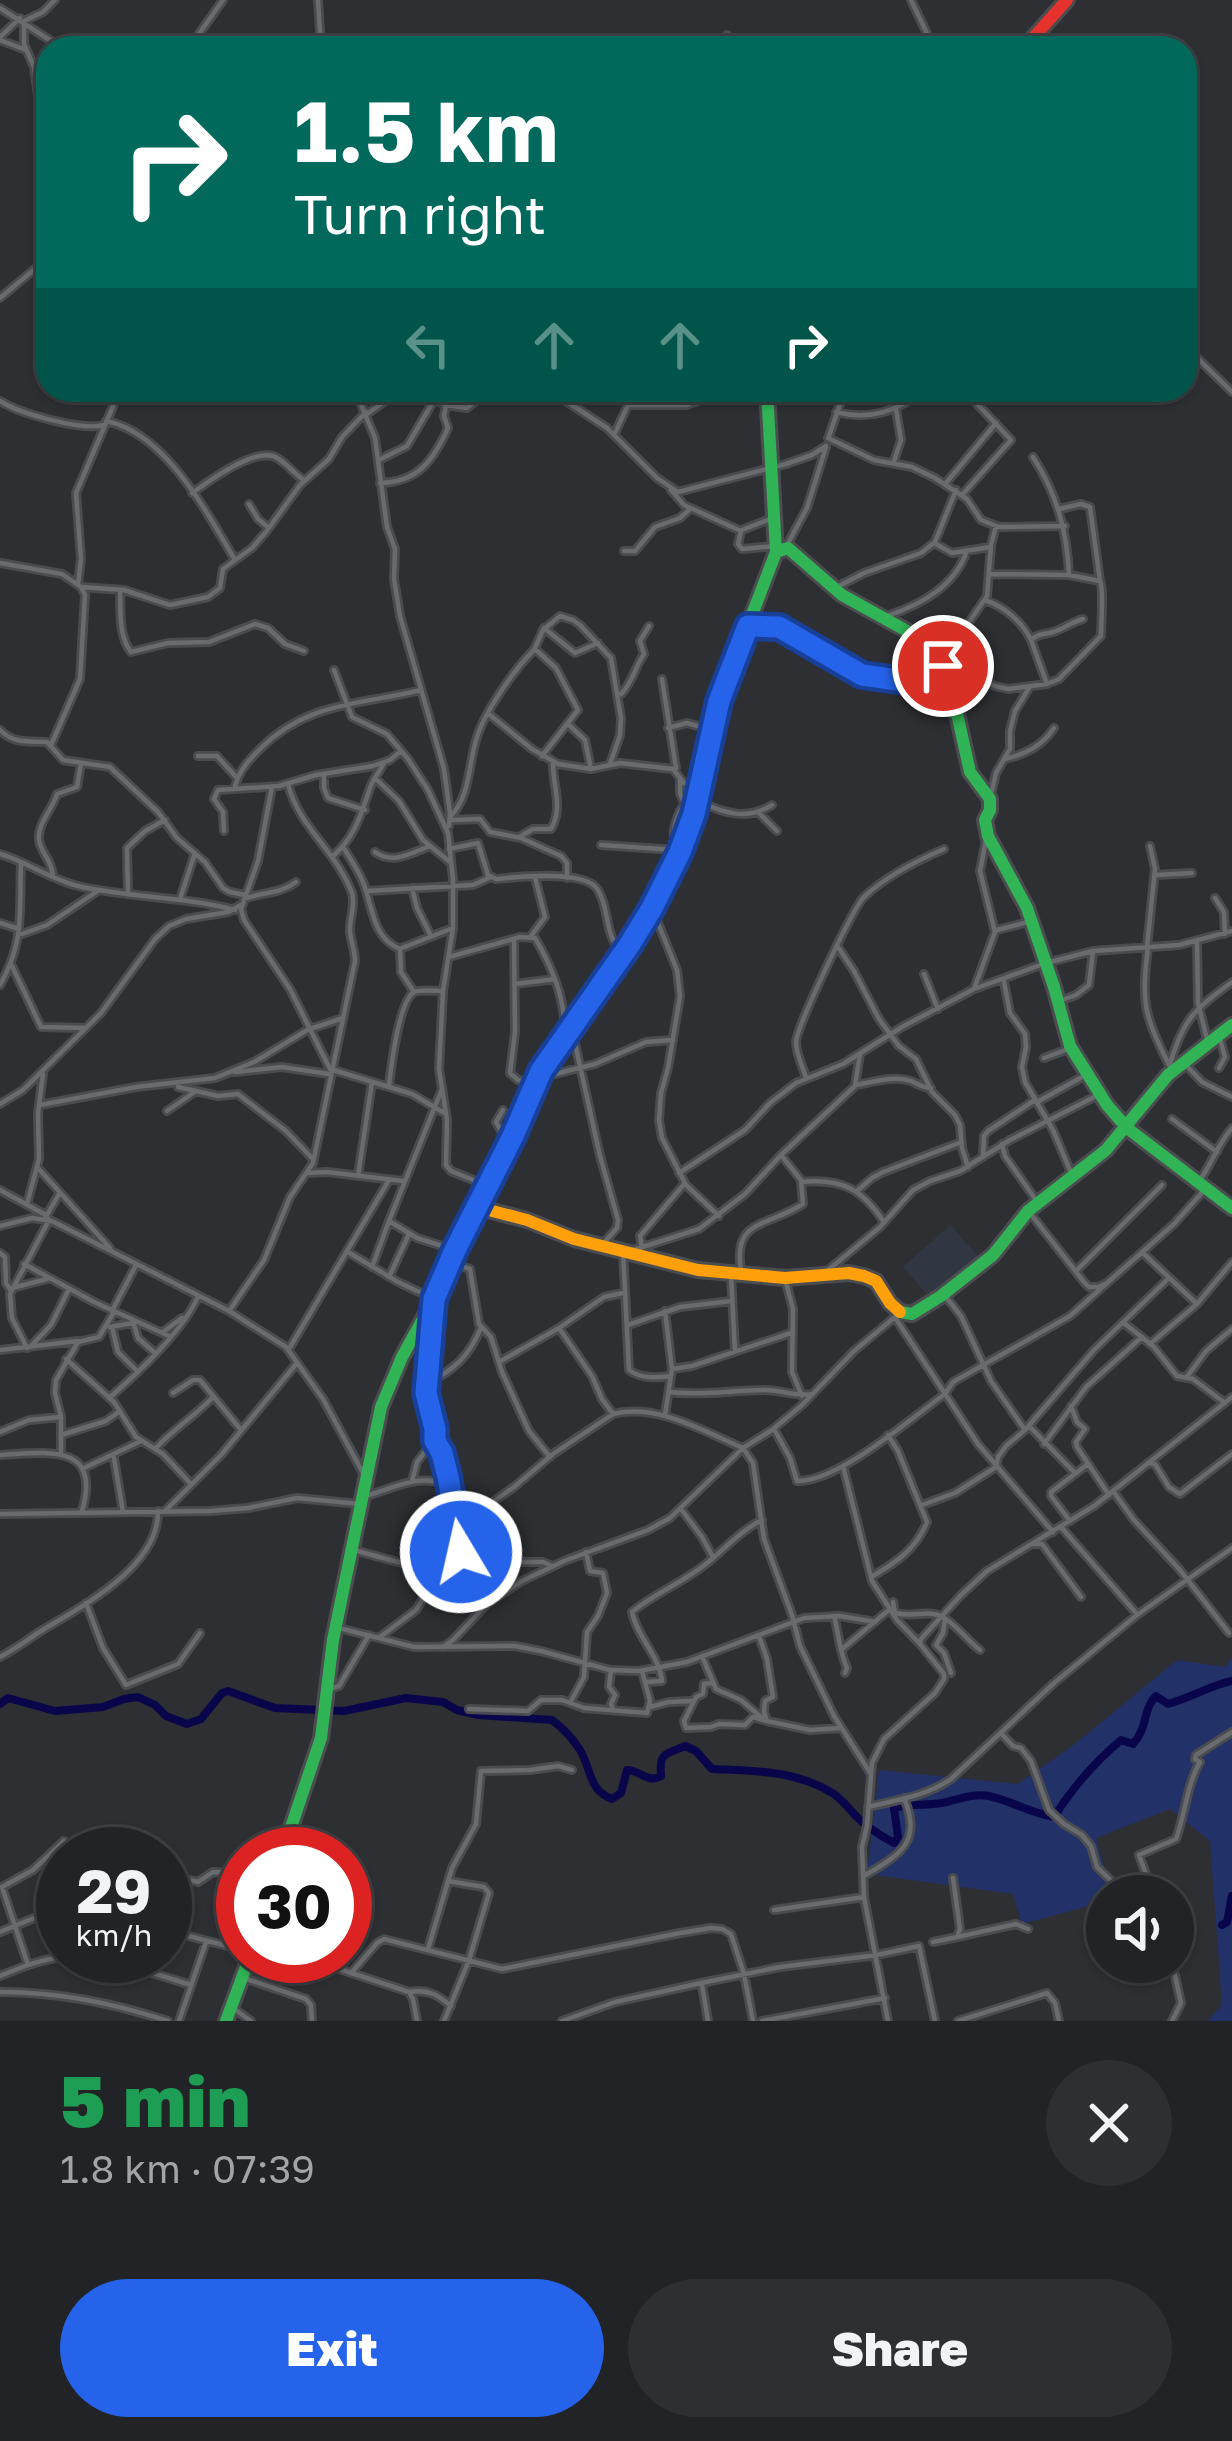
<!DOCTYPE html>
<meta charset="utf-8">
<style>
:root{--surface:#222326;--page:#2e2f32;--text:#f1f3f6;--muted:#a2a4a7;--line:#3f4043;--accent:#2563eb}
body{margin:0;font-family:"Golos Text",sans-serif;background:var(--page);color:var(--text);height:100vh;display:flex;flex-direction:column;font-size:45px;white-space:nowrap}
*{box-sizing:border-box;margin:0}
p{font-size:39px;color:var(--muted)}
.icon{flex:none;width:66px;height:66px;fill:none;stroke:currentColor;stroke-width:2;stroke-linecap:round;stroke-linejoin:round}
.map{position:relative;height:2021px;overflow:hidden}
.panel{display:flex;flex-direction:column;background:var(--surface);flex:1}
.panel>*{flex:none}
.banner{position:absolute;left:36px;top:36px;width:1161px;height:366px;border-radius:36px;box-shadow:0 3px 9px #0004,0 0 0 3px var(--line);background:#00695c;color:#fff;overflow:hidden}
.buttons{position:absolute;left:1086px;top:1875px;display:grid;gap:24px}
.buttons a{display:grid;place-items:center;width:108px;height:108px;border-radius:50%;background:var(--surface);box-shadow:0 3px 9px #0004,0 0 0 3px var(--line);font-size:60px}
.speed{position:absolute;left:36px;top:1827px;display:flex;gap:24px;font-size:60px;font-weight:700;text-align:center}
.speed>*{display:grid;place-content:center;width:156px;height:156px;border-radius:50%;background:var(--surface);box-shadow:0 3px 9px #0004,0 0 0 3px var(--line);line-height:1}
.speed small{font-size:30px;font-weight:400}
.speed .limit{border:18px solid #d22;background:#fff;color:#111}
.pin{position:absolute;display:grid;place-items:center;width:102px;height:102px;color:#fff;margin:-51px;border:6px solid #fff;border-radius:50%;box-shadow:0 3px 12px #0007}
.me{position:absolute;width:132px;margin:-66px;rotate:351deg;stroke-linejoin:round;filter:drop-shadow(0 0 9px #0008)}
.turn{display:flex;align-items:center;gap:42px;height:252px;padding:0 60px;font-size:54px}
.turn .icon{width:156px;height:156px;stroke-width:2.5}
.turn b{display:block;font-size:84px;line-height:102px}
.lanes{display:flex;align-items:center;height:114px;padding:0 60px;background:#0003;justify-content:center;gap:60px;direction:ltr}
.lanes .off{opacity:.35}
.round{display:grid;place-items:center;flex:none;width:126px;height:126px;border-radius:63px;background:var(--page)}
.head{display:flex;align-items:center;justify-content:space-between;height:204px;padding:0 60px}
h1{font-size:72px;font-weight:800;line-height:90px;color:#1e9e55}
.primary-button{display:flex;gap:24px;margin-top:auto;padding:24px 60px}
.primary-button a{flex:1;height:138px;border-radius:72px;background:var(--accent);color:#fff;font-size:48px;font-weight:800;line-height:138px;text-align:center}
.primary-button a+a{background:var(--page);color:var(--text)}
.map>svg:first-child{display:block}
.built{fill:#303642}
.green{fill:#223268}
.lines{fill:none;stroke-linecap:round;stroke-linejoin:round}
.river{stroke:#09054b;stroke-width:8}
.street-casing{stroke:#4a4c50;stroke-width:10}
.fast-casing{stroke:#4a4c50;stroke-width:18}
.slow-casing{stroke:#4a4c50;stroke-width:18}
.jam-casing{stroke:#4a4c50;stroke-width:18}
.street{stroke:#6a6b6e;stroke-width:4.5}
.fast{stroke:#30b455;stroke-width:12}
.slow{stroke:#ff9f0a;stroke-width:12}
.jam{stroke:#e5322d;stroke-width:12}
.route-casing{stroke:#184099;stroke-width:30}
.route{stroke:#2563eb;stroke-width:21}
</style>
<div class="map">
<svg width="1232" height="2021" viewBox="0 0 1232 2021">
<rect width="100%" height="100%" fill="#2d2f32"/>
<path class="built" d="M950,1225L982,1260L934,1302L903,1267Z"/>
<path class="green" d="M1232,1657V2021H1207L1222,2005L1210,1841L1170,1809L1096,1838L1112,1896H1107V1901L1022,1924L1013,1894L867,1874L879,1770L1018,1784L1075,1744L1177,1660L1225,1667Z"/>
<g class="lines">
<path class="river" d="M0,1704L8,1698L55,1711L103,1707L124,1699L138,1697L155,1705L166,1716L187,1724L201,1719L222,1693L228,1691L275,1708L344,1711L406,1698L443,1702L457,1710L478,1715L552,1720C563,1728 573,1739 580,1750C592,1770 588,1790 612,1799L621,1793L627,1770C640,1770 648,1784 661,1776C659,1752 665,1755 685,1746L696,1751L712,1769C754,1771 796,1770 834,1794C842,1800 848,1807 855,1815C865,1826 881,1836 894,1843L898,1837L894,1808C910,1803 925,1806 942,1803C958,1800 971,1793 989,1796C1012,1801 1030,1813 1054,1817C1071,1790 1095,1762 1121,1740L1133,1744C1148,1728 1143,1708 1156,1696L1168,1704C1190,1698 1209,1686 1232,1681
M1222,1925L1227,1922L1232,1896"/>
<defs>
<path id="street" d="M318,0L321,48
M911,0L934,48
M0,8L62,48
M727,35L732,48
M0,37L20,18
M0,40L26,50
M189,48L223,0
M43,263L45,243L40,110L34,67L24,44V21L43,12L55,0
M0,298L48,258
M1185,346L1232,392
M355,390L375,438L387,527L395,549L394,579L400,616L444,769L450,813L449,826
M549,390L607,428L657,478L678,492L786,464L812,455L826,446
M681,390L696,402
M434,399L446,405L467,408L490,390
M0,401C20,414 83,431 104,425
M836,412C870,421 897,411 924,390
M367,414L384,402L393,390
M106,421C166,433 207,513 235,560
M615,433L628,405H687L719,390
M829,436L845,390
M828,438L874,460L912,467L935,478L967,499L981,520L999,527L1065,526
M1033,457C1057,494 1067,531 1069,575
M379,460L407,446L440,390
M894,461L901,440L896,409
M380,483C418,482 433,461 448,428L444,416L446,405
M946,483L996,423
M671,490L684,505L741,531L738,544L742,549L776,546
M192,493C209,481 251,450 273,456C285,460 293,474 304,480
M962,495L1011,440L964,390
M249,504L258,519L269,528
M1059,509L1081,504L1090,507L1100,581
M742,530L770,519
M934,543L952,553L991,547
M786,547L807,508L826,447
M624,551H635L655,527L680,518L690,509
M0,563L62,574L81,587L124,590L170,605L208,597L220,588L223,569L252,548L266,532L300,485L329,459L342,437L366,412
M78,584L81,559L76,493L120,390
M835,588L864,573L921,553L935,542L956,490
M120,590C121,611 118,635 131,652L168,643L209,642L255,624L268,628L285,644L304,651
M987,601C1005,607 1023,623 1031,640
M887,616C922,604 954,587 967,551
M752,626L779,627L861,675L905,681L943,666H952L995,686L1008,689L1047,684L1059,679L1101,636C1101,624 1104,588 1100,581L1069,575L990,574
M544,628L575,653L598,643
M534,650L543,630L560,616L573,620L580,625L611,658L621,718L620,735L610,764
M934,651L943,650L959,637
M963,669L964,652L959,637L987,596L991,545L996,526
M334,670L352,717L387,734L408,759L428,790L448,833L453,879V928L443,991L439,1069L447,1120L446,1165L451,1171L488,1186
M662,679L676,768
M1047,684L1031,640C1039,633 1043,635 1053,632C1063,629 1072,622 1083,619
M621,694C632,684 635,667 644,654L640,641L649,626
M490,715L532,749L558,764L591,769L620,763L673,769L684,783L698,789
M568,724L585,740L591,769
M668,728L687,723L712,730
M0,730C14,744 28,741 47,742L63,760L110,767L158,812L177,838L205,862L223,888L230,892L245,895
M51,745L80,679L85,595L81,587
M198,756H217L237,778
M1005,759C1026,754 1042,746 1054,728
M324,774V788L328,798L365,810
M375,778L399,801L423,840L450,862
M680,778V793L686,807
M235,787C239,770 249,760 261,748C309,701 361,705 421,690
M272,787L258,861L241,909L244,920L290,989L330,1069L412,1094L446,1114
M990,799L996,773L1010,749V731L1015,711L1029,688
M701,802C725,814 748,820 772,805
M759,813L777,831
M450,817C471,796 468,764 477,737C485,711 516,667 535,649L556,668L578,710L542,756
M452,820L480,819L490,832L521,838L561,856L567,863V878
M224,831L223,812L214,799L218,790L279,786L316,775L373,766L390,760L401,751
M521,836L533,829H551C564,807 552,785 553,761
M601,845L676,850
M343,847C350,858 358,870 363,882C373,907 372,938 400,949L401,972L414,992
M449,849L478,843L488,875L496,879C517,877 586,869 598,890C610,910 604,934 621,952
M676,849C671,832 675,819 684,804
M375,852C393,865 411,853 430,846
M0,854C27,862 50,879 78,886C129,898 183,896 235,910
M333,856C355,837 361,814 370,788C373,779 380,771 384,763
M1155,875L1192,873
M53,877C52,859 41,854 39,840C37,824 53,808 57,794L77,787L81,763
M412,888L417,908L431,936
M367,891L473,885L491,877
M128,894L127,848L145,831L165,820
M1215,898L1224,912L1225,934
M180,899L195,853
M244,899C262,892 280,894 296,882
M652,908L677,970L680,996L668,1068L661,1093L659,1120L662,1138L686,1185L719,1216
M0,923L19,929
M997,930L1032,921
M22,934L47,925L99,890
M531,936L545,917L535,877
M514,939L515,1032L510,1073L518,1080L535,1083
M1197,942L1198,1003L1208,1043
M838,947L854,971L879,1019L899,1046L916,1059L932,1092L955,1115L960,1125L962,1148L968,1167
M1147,947L1155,869L1150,846
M1148,947C1141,1004 1144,1014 1169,1065
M402,948L453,928
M449,957L520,937L535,938C552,967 567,1001 564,1035
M12,966L41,1027L86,1028
M924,974L938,1009
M1004,982L1010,1013L1025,1034L1026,1047L1022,1067L1025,1082L1053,1130L1072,1175
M515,984L555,979
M0,985C25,941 19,912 21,863
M974,989L995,932L980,871L986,840
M1062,1000L1076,995L1089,985L1093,951
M310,1029L343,1018
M572,1030L600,1156L618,1220L617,1228L601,1246
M1044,1058L1071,1048
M1184,1063L1202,1082L1232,1097
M1170,1064C1183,1019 1195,1009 1232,982
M1219,1068L1225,1057L1220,1039
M235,1072L282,1067L329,1074
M543,1077L595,1064L646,1042L673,1040
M806,1078C803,1067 796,1054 796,1042C797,1026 853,908 864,897C886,876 916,861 944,849
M389,1085C391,1068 399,1001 414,992C420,989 436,991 443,991
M856,1085C873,1082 894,1075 911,1081C918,1084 923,1088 931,1088
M178,1087L218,1096L238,1094L286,1131L313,1159
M442,1089L389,1221L417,1238L455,1250
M1037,1102L1084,1076
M0,1104L23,1090L101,1013L155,939L169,926L186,919L228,912L241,905
M40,1105L136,1087L215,1078L254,1062L309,1029
M503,1110L496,1122L509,1145
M167,1111L196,1091
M1172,1119L1217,1152
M1002,1144L1005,1156L1038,1203
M983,1157L984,1136L988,1131L1035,1100
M38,1168L110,1248
M307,1173L327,1172L403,1181
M679,1173L745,1130L770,1103L796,1083L843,1064L902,1027L974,989L1046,963L1093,951L1179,945L1232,931
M358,1176L372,1082
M801,1182C842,1178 862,1189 884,1222
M1198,1183C1212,1164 1217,1145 1232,1128
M0,1190L44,1214L49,1220L10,1294L12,1318L27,1348
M857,1191L872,1178L883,1172L959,1143
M27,1204L39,1159L38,1113L43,1074
M1030,1213L1084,1282L1089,1287H1098L1107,1283L1174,1224L1206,1188
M47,1215L59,1194
M0,1226L32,1218L52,1221L229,1311L286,1347L323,1399L363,1473
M642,1247L640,1236L685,1183
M623,1251L629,1370C641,1379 657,1378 671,1376
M630,1251L699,1229L745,1194L781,1155L855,1086L860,1054
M348,1252L398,1282L432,1298
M1142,1252L1197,1304
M0,1253L5,1257L6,1283L11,1291
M452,1263L470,1269L479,1324L491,1337L502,1372L529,1431L550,1457
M24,1264L94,1302L169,1336
M372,1267L389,1221
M827,1271L880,1227L913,1190L930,1181L960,1171L1010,1140L1100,1094
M1076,1271L1162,1185
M731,1275L735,1351
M742,1276C730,1218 766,1228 803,1204L801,1180L781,1155
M389,1277L409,1234
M785,1279L793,1309L792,1372L802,1396
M12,1288L47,1279
M946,1297L961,1316L991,1381L1025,1430
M112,1311L136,1265
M229,1311L264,1260L290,1197L313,1163L355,961C355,951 351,941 350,932C349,918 356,906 352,893C336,850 299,828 288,784
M896,1319L978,1444L1053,1532
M133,1321L138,1338L156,1354
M1124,1323L1154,1347L1177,1376L1193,1379L1225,1403
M628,1325L680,1307L732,1301
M110,1327L133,1323
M112,1327L118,1352L138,1372
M559,1328L592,1376L602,1399L613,1414
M163,1332L182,1318
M1150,1344L1197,1304L1232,1262
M30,1347L51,1325L69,1289
M289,1349L389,1180
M0,1350L78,1341
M66,1359L114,1402L136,1437L163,1454L191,1484
M499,1362L559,1328L604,1297L623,1293
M672,1369L692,1366L791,1333
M1186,1378L1206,1351L1232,1329
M426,1384C454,1370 470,1356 481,1327
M669,1392C702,1396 733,1390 765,1390C782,1390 795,1397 813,1394
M173,1393L193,1380H200L241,1430
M109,1398C137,1374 185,1329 198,1296
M1071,1406L1077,1422L1085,1429L1076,1442L1077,1447L1109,1495
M665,1415L672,1369L665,1311
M1029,1426L1075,1473
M774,1429L790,1458L797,1481C838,1482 910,1419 945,1394L953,1382L1070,1316L1107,1283
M0,1432L29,1420L61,1417
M61,1435L106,1421L120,1411
M435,1441C457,1473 450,1517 461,1552L497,1562H543L552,1566
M1044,1444L1086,1387L1142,1337
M155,1449C172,1430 194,1417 213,1397
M0,1455C48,1452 102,1443 82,1511
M61,1455V1417L55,1393L56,1380L78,1342L99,1337L114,1312
M114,1458L123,1512
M1148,1463L1155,1464L1169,1487L1180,1494L1232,1454
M843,1466L872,1581L897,1620L920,1644
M84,1468L141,1441
M412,1481L417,1462L436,1438L426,1393L433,1309
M1113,1491L1134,1520L1180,1570L1229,1633
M366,1496C394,1488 419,1473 447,1485
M922,1505L955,1493L996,1467L998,1457L1006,1446L1025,1430L1094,1350L1169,1278
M681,1509L702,1537L713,1557
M165,1511L221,1455L297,1363
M0,1514L210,1511L248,1508L297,1498L360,1504
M1070,1521L1051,1496V1492L1088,1464
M1061,1527L1136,1613
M1033,1544H1042L1081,1597
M350,1549L431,1571L444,1578L458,1592L478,1595L488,1600
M873,1576C898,1561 916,1549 927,1522L898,1451L888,1435
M893,1602L895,1613C912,1617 922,1612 934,1614C951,1617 966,1640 980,1650
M86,1603L103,1648L126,1685L178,1664L200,1633
M834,1616C839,1634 839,1651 847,1668L845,1673
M945,1619L943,1633L936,1645L944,1653L951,1673
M335,1627L414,1647L515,1646L541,1651L610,1670L639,1671L687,1662L804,1618L840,1616L875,1622
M759,1636L767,1659L773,1697L765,1701L764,1712L767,1721L810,1730L841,1728
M380,1637L416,1610L458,1544L481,1522L487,1506L514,1487L553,1454L613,1414C657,1403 703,1431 743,1448L753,1463L764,1539L792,1615L800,1646L834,1716L871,1774
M443,1647L453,1640L488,1603L522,1581L564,1561L648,1530L670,1518L743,1448L772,1430L802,1405L854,1351L895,1317
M841,1650L890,1609
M702,1656L716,1689L741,1700L762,1718
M0,1657C14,1650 27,1640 41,1631C82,1606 159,1567 158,1511
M611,1670L609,1687L615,1695L611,1704L613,1709
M646,1682L662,1681C659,1655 637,1637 632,1612C655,1593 684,1582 707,1563C726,1548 740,1531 762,1520
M713,1683L704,1684L703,1694L696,1697L684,1721L686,1728L711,1727L719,1724L745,1725L753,1717L767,1721
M327,1690L339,1686L369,1635
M570,1703L584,1677L587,1632L598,1616L607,1593L603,1573L590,1571L586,1552
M650,1707L669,1702L691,1701
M469,1709L528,1711L541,1700H562L584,1708L647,1713L650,1701L642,1671
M1001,1733L1013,1746L1021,1748L1031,1761L1049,1810L1064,1824L1082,1835L1091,1846L1097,1867L1127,1896
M868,1807C896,1800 927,1796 951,1779L1054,1683L1137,1615L1232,1548
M112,1854L117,1850L123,1854
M264,1854H270
M165,1874L198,1882L213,1872L234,1873L243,1869
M864,1876C899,1855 923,1843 904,1798
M2,1887L28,1965
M2,1887L33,1870L64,1841
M1154,1896L1139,1855L1176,1839C1185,1815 1187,1784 1200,1762L1195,1759L1196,1755L1232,1732
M345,1907L351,1909L356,1920L345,1953
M774,1910L864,1897
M165,1930L243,1950
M0,1932L49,1912L63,1903
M957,1937L1016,1924L1028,1929
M933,1942L957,1937L960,1929L953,1878
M428,1949L452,1868L476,1824L481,1771L530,1770L558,1766L572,1770
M300,1956L409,1992L413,1999L417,2021
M1172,1962L1181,2003L1172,2021
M352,1972L377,1943L384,1939L502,1969L680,1933L711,1928L722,1929L731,1934L744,1974L753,2021
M0,1976C20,1968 41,1959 63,1957C97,1953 158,1975 191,1985
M244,1978L306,1999L311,2005L312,2021
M702,1985L708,2021
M0,1992C59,1992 112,2003 168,2021
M409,1992C427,1989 437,1994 451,2006
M233,2008L251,2021
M179,2021L206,1942
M444,2021L469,1960L489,1893L484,1887L448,1881
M562,2021L615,2002L701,1983L780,1967L877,1955L919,1946L935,2021
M762,2021L885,1998
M888,2021L864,1897L862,1847L867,1826L872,1763L884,1739L935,1693L944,1679V1674L920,1644L921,1639L961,1595L987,1571L1094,1506L1232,1397
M958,2021L1047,1993L1055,2003L1059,2021"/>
<path id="fast" d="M776,552L788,548L842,595L916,636L948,673L970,772L990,799V810L985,820L988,836L1027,908L1054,987L1070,1046L1107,1105L1127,1128L1232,1208
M724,688L776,552L767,390
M900,1312L912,1314L941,1296L993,1255L1028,1211L1106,1150L1168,1075L1232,1025
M282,1854L321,1738L333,1640L381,1407L402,1357L434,1299L455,1250L513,1135L537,1078L625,948
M226,2021L250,1956"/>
<path id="slow" d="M477,1207L527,1220L574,1239L698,1270L785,1278L849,1273L864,1276L876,1281L890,1303L900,1312"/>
<path id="jam" d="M1024,48L1067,0
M625,948C653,907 679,863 694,815C706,774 708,728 724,688"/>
</defs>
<use href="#street" class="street-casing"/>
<use href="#fast" class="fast-casing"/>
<use href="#slow" class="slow-casing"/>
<use href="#jam" class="jam-casing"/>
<use href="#street" class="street"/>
<use href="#fast" class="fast"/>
<use href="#slow" class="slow"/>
<use href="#jam" class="jam"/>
</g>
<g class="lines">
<defs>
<path id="route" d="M461,1552L448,1477L442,1453L435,1441V1429L426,1393L434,1299L455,1250L513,1136L541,1071L630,944L652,908L680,852L694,814L719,701L748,626L779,627L862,675L905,681L943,666"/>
</defs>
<use href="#route" class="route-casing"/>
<use href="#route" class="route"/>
</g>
</svg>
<div class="buttons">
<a><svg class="icon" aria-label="sound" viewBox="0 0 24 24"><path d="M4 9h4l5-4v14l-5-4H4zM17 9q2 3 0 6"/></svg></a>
</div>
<div class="speed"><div>29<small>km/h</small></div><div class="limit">30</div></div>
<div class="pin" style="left:943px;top:666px;background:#d93025"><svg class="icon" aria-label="arrive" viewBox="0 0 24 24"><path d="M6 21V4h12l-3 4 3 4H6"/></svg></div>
<svg class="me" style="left:461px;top:1552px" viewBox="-20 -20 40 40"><circle r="17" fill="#2563eb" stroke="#fff" stroke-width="3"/><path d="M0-11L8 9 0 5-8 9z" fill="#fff"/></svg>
<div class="banner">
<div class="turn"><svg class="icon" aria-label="right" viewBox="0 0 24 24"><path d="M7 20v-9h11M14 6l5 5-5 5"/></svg><div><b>1.5 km</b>Turn right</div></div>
<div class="lanes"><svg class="icon off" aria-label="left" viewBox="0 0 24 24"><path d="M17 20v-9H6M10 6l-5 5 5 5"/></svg><svg class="icon off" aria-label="ahead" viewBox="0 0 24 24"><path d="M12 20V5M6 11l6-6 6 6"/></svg><svg class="icon off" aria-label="ahead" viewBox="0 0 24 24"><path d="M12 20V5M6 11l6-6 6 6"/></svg><svg class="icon" aria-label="right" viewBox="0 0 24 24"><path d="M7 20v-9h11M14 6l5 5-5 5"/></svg></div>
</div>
</div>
<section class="panel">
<div class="head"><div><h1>5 min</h1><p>1.8 km · 07:39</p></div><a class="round"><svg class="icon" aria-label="close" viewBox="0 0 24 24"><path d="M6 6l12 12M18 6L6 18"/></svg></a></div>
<div class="primary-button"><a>Exit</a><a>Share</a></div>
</section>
